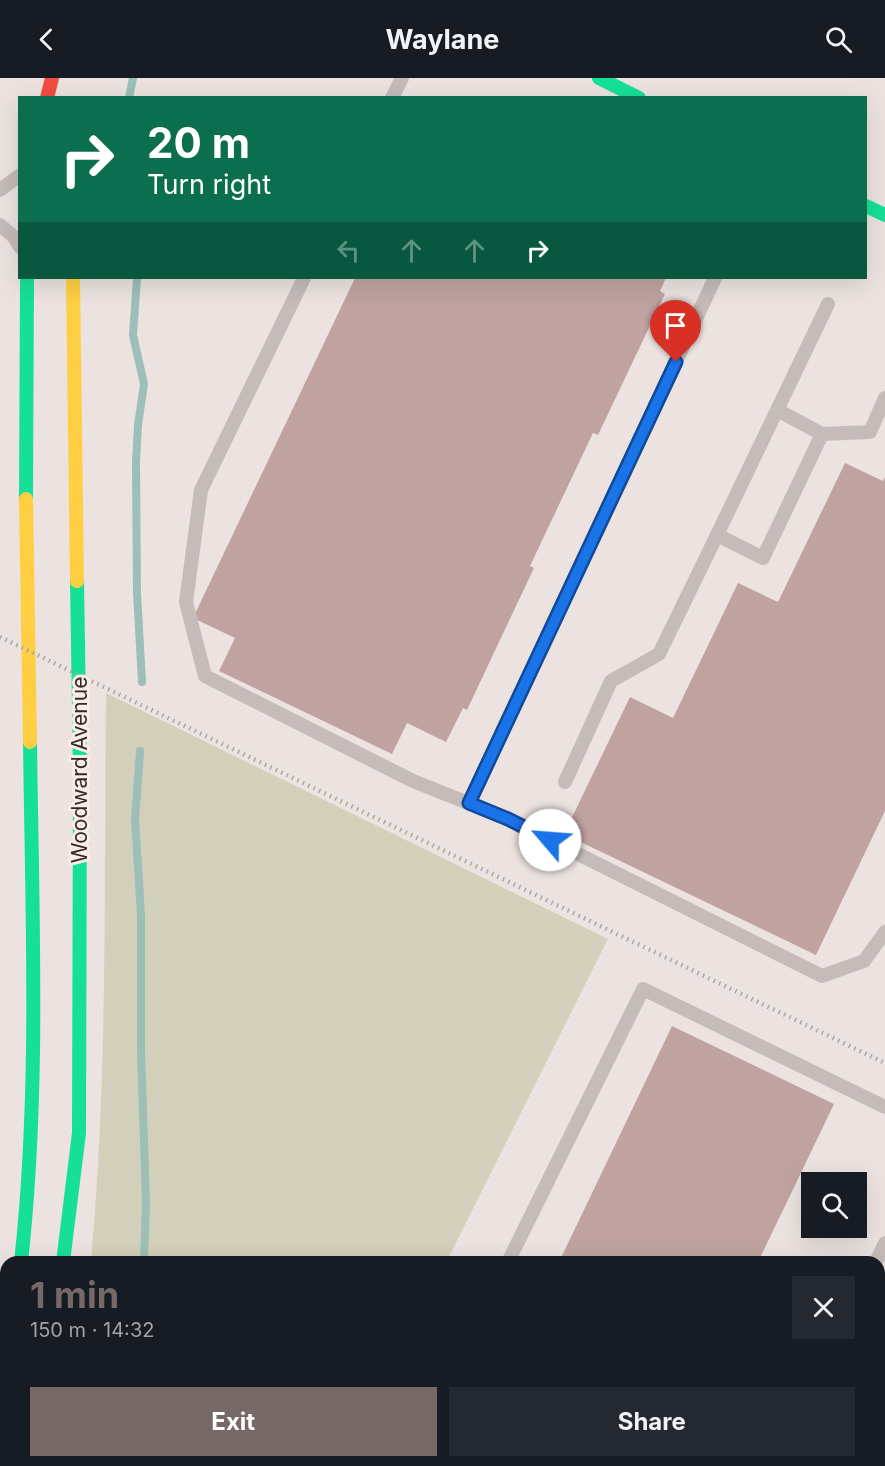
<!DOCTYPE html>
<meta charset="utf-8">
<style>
:root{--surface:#171b24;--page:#242831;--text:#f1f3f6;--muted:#9ea1a6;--accent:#766968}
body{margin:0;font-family:Inter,sans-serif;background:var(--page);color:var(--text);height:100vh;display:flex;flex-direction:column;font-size:22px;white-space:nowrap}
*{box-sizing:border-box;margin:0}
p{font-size:20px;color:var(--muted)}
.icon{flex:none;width:33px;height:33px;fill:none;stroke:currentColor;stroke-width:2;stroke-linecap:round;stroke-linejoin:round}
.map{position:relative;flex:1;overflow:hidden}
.sheet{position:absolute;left:0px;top:1178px;width:885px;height:212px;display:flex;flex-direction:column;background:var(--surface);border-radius:18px 18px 0 0;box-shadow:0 6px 24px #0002}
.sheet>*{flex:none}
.hud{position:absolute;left:18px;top:18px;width:849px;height:183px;border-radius:0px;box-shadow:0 6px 24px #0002;background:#0b6e4f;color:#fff;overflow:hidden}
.controls{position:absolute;left:801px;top:1094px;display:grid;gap:12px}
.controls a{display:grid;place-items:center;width:66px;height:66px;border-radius:0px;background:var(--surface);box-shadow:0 6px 24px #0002;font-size:30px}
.pin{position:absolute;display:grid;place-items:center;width:51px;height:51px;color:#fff;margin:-62px -26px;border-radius:50% 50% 50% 0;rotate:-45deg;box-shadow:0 0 6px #0007}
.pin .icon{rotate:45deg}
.me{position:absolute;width:66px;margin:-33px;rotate:297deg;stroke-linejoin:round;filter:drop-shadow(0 0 4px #0008)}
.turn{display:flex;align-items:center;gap:21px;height:126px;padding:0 30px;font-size:27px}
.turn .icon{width:78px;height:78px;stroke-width:2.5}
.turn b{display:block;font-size:42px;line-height:51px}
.lanes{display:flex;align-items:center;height:57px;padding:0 30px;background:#0003;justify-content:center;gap:30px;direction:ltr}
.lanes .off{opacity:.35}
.round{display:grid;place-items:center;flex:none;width:63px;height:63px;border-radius:0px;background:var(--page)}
.head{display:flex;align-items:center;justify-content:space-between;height:102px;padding:0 30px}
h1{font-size:36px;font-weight:700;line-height:45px;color:var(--accent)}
.action{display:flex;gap:12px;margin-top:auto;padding:12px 30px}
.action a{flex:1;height:69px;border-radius:0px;background:var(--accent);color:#fff;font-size:24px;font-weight:700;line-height:69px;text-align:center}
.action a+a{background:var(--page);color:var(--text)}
header{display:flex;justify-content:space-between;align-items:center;height:78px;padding:0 30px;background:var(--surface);font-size:27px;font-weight:700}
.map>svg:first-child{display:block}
.green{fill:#d2d0ba}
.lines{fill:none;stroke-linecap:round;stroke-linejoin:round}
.stream{stroke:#9cbfb7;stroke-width:8}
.building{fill:#c0a3a1}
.lane{stroke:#c5bbb9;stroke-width:14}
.fast{stroke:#16e098;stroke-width:14}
.slow{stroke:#ffcf43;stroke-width:14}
.jam{stroke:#f24e42;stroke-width:14}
.rail{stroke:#ada5a3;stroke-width:4.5;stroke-dasharray:1.5 4.5;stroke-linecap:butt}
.route-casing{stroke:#114b97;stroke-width:15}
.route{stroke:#1a73e8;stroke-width:10}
.labels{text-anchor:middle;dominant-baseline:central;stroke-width:6;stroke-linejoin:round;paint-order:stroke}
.street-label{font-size:21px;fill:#362827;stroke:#f9ede7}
</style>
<header><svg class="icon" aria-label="back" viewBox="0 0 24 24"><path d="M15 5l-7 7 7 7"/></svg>Waylane<svg class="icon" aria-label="search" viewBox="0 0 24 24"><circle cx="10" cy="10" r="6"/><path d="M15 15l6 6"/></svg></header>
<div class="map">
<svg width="885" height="1388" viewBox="0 0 885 1388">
<rect width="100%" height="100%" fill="#ece3e0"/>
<path class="green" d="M106,615L608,861L447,1183H91C108,995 104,805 106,615Z"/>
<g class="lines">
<path class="stream" d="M129,20L133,0
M137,200L133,257L144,306L138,347L136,384L137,514L142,604
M140,673L135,741L141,837V973L146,1125L144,1184
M145,1383V1388"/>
</g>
<path class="building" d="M355,200H666L660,213L665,216L598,357L593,355L530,488L534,490L467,632L463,630L446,664L407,645L392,676L219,593L235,560L193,540Z
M845,385L883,403L885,399V733L816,877L564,756L630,619L673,640L738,505L778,524Z
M672,948L834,1026L758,1184H559Z
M625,1383H697L695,1388H636Z"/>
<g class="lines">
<path class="lane" d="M392,20L402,0
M0,112L20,97
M0,147L14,159L20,169
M304,200L201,412L186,524L205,598L413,703L508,741L822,898L864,883L885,854
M777,332L822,356
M717,457L828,226
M565,704L611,603L659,576L717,457L763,480L822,356L870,354L885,320
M469,725L715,200
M508,1184L643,911L885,1029
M876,1184L885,1165
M406,1388L409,1383
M779,1388L781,1383"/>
<path class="fast" d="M599,0L639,20
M866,128L885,137
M26,421L27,200
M21,1184C40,1012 32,837 30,664
M63,1184L79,1055L80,694L77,503
M0,1314L6,1287
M26,1388L27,1383"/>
<path class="slow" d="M73,200L77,503
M26,421L30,664"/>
<path class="jam" d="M47,20L52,0
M322,1383L333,1388"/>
<path class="rail" d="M0,559L885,985"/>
</g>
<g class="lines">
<defs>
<path id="route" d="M550,762L508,741L469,725L676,284"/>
</defs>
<use href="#route" class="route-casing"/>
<use href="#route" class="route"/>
</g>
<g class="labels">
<g class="street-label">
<text transform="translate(79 692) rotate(-90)">Woodward Avenue</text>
</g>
</g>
</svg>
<div class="controls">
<a><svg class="icon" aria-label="search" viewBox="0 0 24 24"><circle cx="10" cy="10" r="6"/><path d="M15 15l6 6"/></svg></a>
</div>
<div class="pin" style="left:676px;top:284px;background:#d93025"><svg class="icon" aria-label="arrive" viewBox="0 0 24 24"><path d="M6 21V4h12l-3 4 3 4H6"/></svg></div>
<svg class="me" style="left:550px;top:762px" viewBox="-20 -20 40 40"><circle r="19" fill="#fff"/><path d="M0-13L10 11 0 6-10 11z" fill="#1a73e8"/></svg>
<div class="hud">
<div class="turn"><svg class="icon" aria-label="right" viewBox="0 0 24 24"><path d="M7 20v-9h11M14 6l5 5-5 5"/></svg><div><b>20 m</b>Turn right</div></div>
<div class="lanes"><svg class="icon off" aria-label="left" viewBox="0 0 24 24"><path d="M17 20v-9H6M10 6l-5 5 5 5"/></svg><svg class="icon off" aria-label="ahead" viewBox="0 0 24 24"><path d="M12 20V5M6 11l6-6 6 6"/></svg><svg class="icon off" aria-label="ahead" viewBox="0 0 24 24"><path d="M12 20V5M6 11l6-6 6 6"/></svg><svg class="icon" aria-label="right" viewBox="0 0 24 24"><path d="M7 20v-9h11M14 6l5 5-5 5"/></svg></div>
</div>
<section class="sheet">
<div class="head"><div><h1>1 min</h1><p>150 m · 14:32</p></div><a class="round"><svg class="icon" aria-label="close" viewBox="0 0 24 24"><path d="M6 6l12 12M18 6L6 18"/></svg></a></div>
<div class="action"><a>Exit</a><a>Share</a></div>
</section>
</div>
